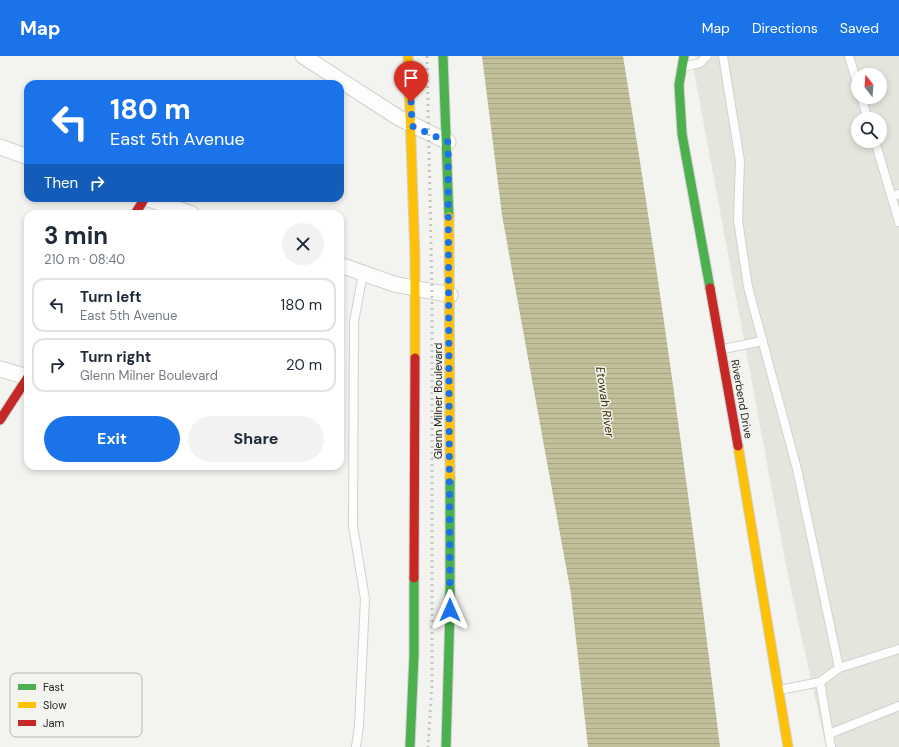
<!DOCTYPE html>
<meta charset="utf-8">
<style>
:root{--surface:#fff;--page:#f2f2f3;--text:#1f2937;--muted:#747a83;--line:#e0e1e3;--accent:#1a73e8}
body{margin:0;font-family:"DM Sans",sans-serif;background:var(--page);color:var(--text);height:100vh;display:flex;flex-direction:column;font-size:15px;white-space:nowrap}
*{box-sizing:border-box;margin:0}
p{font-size:13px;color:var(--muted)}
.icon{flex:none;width:22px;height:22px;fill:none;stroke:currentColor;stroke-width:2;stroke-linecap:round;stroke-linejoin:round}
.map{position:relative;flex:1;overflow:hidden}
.side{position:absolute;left:24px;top:154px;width:320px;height:260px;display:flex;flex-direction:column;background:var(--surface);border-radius:12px;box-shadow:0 2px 6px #0003}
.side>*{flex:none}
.top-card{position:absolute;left:24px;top:24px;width:320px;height:122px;border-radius:12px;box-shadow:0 2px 6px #0003;background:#1a73e8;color:#fff;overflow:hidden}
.needle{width:26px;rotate:343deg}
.controls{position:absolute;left:851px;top:12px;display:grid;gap:8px}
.controls a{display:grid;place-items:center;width:36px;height:36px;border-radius:50%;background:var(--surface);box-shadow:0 2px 6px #0003;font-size:20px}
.pin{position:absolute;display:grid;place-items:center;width:34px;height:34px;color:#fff;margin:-41px -17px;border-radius:50% 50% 50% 0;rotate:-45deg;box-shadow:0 0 4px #0007}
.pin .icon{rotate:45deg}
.me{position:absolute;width:44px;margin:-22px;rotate:0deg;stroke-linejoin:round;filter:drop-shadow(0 0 3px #0008)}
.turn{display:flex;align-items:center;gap:14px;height:84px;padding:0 20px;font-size:18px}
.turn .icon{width:52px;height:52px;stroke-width:2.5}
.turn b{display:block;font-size:28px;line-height:34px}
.then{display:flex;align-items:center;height:38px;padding:0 20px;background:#0003;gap:8px;font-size:15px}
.round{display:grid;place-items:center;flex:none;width:42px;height:42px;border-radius:21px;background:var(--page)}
.headline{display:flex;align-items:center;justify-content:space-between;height:68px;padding:0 20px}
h1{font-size:24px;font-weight:700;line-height:30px}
.button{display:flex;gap:8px;margin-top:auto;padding:8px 20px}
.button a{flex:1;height:46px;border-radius:24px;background:var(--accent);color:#fff;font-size:16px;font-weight:700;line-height:46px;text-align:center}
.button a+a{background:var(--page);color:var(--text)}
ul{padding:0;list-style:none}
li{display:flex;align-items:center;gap:12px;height:54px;margin:0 8px 6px;padding:0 12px;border:2px solid var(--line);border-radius:12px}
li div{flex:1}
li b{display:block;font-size:15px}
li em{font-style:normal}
header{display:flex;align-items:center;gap:24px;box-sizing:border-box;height:56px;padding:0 20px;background:var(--accent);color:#fff}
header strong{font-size:19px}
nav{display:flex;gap:22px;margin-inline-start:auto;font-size:14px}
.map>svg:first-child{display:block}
.built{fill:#e5e5dd;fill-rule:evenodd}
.water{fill:url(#water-rules)}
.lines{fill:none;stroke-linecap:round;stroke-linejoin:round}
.lane-casing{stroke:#d1d1ce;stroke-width:10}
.street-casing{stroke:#d1d1ce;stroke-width:17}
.fast-casing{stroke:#d1d1ce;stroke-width:11}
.slow-casing{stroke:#d1d1ce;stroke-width:11}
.jam-casing{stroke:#d1d1ce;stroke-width:11}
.lane{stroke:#fdfdfd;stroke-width:8}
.street{stroke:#fdfdfd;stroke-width:15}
.fast{stroke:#4caf50;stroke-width:9}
.slow{stroke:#ffc107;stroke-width:9}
.jam{stroke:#c62828;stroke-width:9}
.rail{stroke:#c5c5c4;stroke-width:3;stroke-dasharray:2 4;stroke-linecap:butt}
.route{stroke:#1a73e8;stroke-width:7;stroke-dasharray:0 12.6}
.labels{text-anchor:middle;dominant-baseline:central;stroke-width:3;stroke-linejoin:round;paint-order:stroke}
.street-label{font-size:11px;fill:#242423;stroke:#f4f4ef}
.water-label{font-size:12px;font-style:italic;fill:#343004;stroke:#f4f4ef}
.key{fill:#f4f4ef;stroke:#b6b6b2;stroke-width:1}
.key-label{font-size:11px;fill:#242423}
</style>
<header>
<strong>Map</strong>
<nav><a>Map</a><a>Directions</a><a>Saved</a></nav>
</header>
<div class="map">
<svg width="899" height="691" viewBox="0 0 899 691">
<defs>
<pattern id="water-rules" width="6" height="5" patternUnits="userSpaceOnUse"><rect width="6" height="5" fill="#c2c09a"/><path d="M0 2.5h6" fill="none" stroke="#a7a584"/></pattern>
</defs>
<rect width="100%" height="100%" fill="#f3f3f0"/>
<path class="built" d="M697,0H899V691H826L788,520L693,10ZM858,19H880V41H858ZM858,63H880V85H858Z"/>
<path class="water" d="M482,0H623C661,230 692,460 720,691H588L571,538L502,159Z"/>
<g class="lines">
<defs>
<path id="lane" d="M723,0L740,105L738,164L748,231L797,413L839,612L899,593
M849,0L858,30
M683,11L700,7L707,0
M861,41L868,63
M875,85L899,166
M892,141L899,138
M723,293L763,285
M820,626L831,691
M780,634L820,626L839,612
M829,678L899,650
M356,691L359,670L365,543L353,470L354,266L363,217"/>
<path id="street" d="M303,0L399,62L448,86
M0,91L28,101
M146,142L192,158
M340,209L394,228L450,239
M0,313L28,321"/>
<path id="fast" d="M443,0L449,161
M684,0L679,29L682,78L710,232
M410,691L414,599V522
M446,691L450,554V422"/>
<path id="slow" d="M408,0L415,201V302
M449,161L450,422
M738,390L788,691"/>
<path id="jam" d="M135,158L145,142
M710,232L738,390
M0,364L28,321
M414,522L415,302"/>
</defs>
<use href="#lane" class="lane-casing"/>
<use href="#street" class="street-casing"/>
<use href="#fast" class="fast-casing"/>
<use href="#slow" class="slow-casing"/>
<use href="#jam" class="jam-casing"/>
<use href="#lane" class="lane"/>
<use href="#street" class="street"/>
<use href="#fast" class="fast"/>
<use href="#slow" class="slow"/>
<use href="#jam" class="jam"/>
<path class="rail" d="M427,0L432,236V627L428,691"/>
</g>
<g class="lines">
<path class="route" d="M411,46L412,70L448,86L450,554"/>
</g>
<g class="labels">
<g class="street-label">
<text transform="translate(742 343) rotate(80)">Riverbend Drive</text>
<text transform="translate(438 345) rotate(-90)">Glenn Milner Boulevard</text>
</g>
<g class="water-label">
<text transform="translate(605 346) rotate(82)">Etowah River</text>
</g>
</g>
<rect x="10" y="617" width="132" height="64" rx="6" class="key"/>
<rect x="18" y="628" width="18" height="6" fill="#4caf50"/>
<rect x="18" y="646" width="18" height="6" fill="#ffc107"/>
<rect x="18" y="664" width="18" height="6" fill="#c62828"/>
<g class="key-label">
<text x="43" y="635">Fast</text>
<text x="43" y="653">Slow</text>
<text x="43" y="671">Jam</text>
</g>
</svg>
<div class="controls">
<a><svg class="needle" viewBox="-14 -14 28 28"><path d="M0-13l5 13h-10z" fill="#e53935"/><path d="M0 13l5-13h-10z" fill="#747a83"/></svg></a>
<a><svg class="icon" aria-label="search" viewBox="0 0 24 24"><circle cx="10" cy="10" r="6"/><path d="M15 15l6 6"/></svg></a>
</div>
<div class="pin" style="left:411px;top:46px;background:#d93025"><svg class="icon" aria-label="arrive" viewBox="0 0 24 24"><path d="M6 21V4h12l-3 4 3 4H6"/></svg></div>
<svg class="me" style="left:450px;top:554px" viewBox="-20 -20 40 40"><path d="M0-17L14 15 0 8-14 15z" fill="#1a73e8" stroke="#fff" stroke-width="4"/></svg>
<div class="top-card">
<div class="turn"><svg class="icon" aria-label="left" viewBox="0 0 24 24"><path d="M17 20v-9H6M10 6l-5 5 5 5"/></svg><div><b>180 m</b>East 5th Avenue</div></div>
<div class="then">Then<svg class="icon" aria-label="right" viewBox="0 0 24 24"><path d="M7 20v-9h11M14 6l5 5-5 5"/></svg></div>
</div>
<section class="side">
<div class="headline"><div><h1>3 min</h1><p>210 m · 08:40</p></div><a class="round"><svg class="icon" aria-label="close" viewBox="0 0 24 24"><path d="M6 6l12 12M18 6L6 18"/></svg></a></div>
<ul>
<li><svg class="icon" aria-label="left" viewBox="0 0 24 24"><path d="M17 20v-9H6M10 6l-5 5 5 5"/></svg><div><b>Turn left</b><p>East 5th Avenue</p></div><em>180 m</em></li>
<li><svg class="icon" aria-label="right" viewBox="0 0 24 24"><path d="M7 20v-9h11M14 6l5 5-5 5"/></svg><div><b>Turn right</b><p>Glenn Milner Boulevard</p></div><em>20 m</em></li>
</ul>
<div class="button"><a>Exit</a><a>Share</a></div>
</section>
</div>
